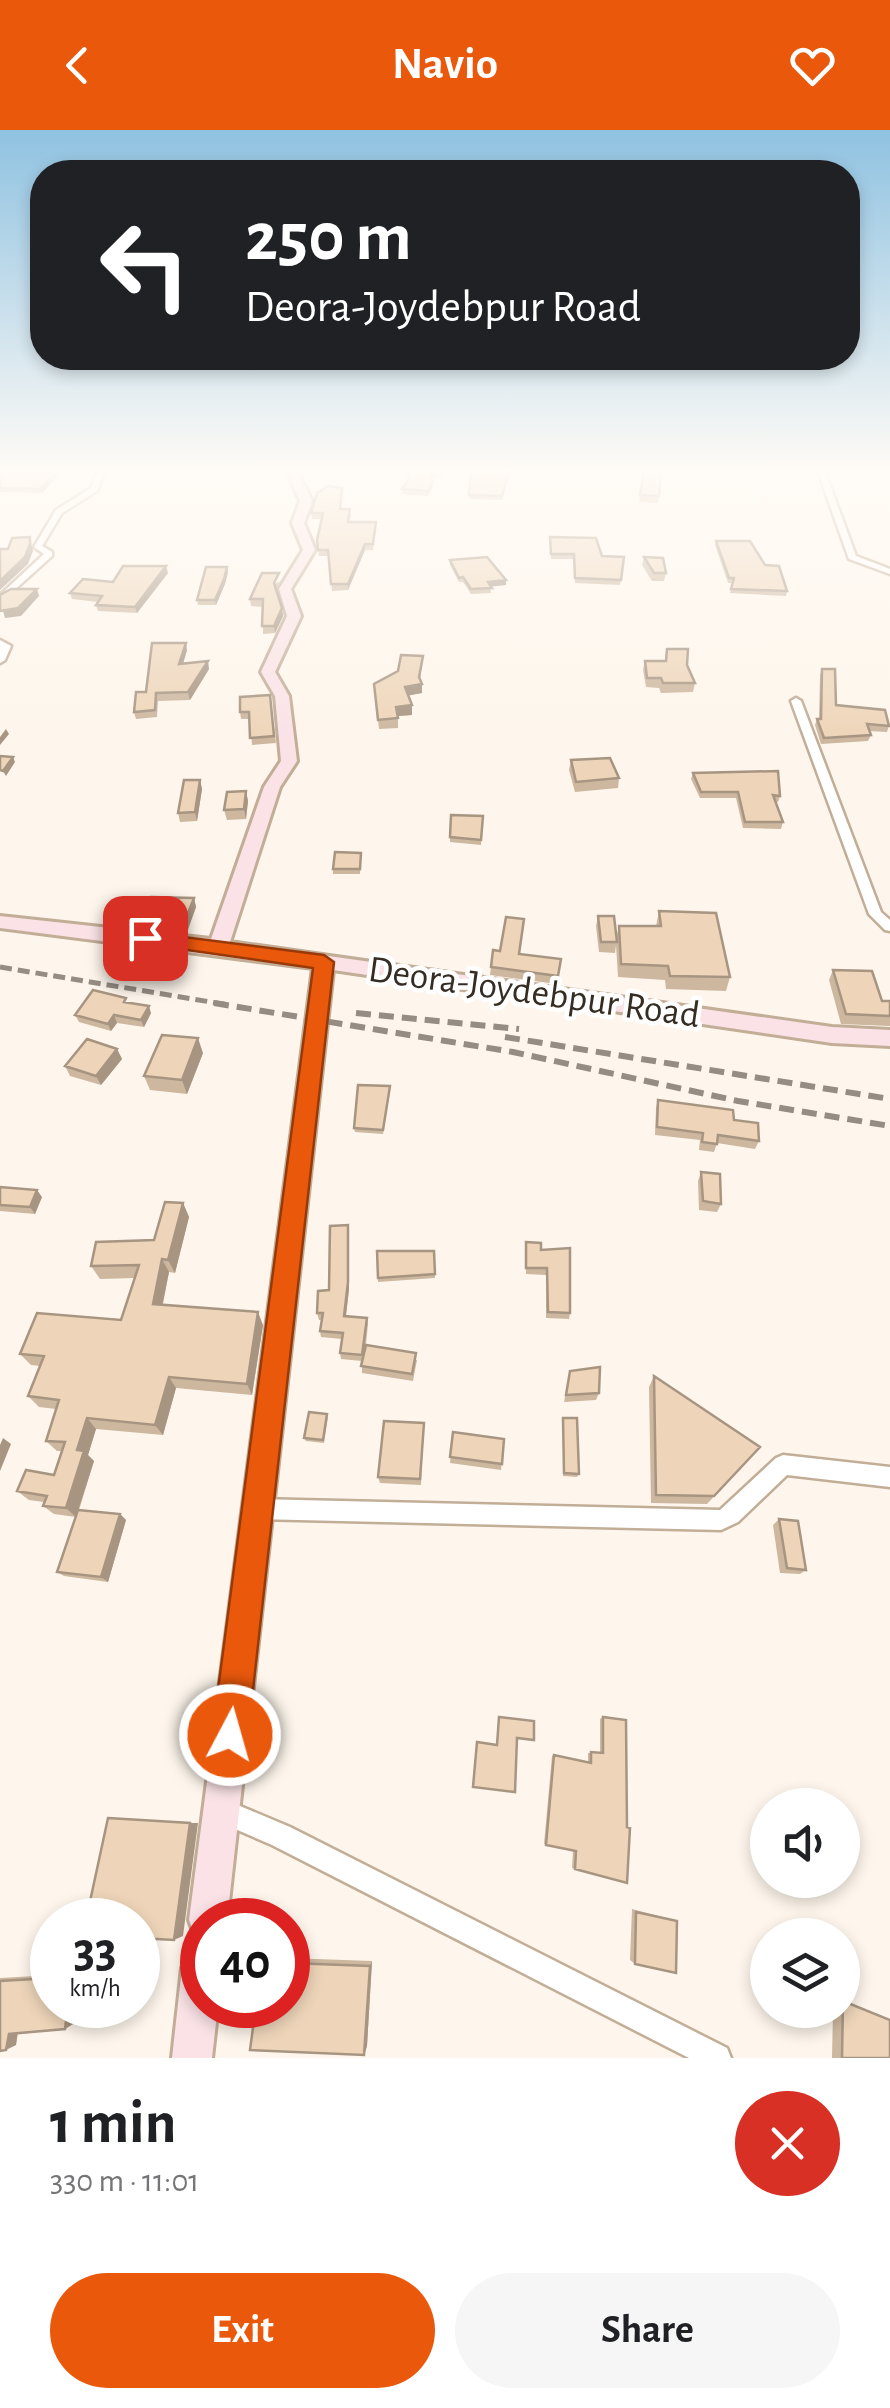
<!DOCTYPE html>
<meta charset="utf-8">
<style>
:root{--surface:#fff;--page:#f6f6f6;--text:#202124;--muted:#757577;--accent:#ea580c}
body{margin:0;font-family:"Alegreya Sans",sans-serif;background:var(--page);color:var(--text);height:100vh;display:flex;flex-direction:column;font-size:38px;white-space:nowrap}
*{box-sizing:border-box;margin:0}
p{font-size:32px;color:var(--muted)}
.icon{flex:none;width:55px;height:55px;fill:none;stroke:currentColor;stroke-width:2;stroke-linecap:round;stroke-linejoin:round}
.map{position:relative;height:1928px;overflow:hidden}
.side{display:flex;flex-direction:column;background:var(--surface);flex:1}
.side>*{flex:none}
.guide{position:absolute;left:30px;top:30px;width:830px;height:210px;border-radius:40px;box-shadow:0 5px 15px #0003;background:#202124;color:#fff;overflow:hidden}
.fabs{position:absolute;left:750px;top:1658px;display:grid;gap:20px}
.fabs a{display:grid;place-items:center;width:110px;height:110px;border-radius:50%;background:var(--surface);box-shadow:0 5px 15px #0003;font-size:50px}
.speed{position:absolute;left:30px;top:1768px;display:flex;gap:20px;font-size:50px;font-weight:700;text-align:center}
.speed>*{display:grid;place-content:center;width:130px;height:130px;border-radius:50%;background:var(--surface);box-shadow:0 5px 15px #0003;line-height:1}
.speed small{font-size:25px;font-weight:400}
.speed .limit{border:15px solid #d22;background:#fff;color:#111}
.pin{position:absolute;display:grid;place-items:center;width:85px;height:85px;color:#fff;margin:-42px;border-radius:20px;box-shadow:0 5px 15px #0006}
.me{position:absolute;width:110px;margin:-55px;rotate:6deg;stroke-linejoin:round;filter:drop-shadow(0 0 8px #0008)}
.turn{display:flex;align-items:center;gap:35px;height:210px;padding:0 50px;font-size:45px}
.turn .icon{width:130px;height:130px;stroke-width:2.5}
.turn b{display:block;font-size:70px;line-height:85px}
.round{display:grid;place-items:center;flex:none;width:105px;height:105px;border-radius:52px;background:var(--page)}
.overview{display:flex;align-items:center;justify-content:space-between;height:170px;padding:0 50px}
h1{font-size:60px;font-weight:700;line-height:75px}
.primary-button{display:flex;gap:20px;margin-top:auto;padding:20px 50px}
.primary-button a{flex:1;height:115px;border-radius:60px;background:var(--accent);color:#fff;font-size:40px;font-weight:700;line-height:115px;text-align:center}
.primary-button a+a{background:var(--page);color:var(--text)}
header{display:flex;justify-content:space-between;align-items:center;height:130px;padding:0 50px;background:var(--accent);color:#fff;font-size:45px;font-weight:700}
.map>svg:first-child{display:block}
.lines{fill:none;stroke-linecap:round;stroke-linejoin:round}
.street-casing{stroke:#c2ad97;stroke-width:5}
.secondary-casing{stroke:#c2ad97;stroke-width:6}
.street{fill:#fff;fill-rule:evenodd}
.secondary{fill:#fae2e6;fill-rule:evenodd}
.rail-far1{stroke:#958c83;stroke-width:5;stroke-dasharray:12 6;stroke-linecap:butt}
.rail{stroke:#958c83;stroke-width:6;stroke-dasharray:15 8;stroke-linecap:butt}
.wall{fill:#cdb79f}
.shaded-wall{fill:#a79582}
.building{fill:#eed5b9;stroke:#a79582;stroke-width:2.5}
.route{fill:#ea580c;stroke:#983908;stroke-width:2.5}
.labels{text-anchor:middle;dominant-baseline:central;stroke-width:9;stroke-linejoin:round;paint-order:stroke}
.street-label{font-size:38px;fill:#352c23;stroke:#fff}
</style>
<header><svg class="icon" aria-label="back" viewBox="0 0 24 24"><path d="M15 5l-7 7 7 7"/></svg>Navio<svg class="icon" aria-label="heart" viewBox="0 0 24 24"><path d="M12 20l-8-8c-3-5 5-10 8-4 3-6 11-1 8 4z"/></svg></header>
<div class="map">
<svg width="890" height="1928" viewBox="0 0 890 1928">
<rect width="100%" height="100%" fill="#fef6ec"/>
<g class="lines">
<defs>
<path id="street" d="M98,339H105L97,361L62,383L42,416L52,422V426L0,473V465L44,424L34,417L56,380L91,358Z
M817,339H824L856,426L890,439V444L849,429Z
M0,510L11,516L5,530L0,533Z
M796,568L801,571L881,782L890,790V801L885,800L869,784L791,571Z
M783,1325L890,1337V1357L787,1345L738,1392L721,1400L256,1389L249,1386L246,1379L249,1372L256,1369L720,1380L776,1328Z
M221,1668L290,1697L727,1918L731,1928H689L272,1715L212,1689L209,1680L212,1671Z"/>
<path id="secondary" d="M286,339H296L312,371L304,393L315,420L291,459L301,486L275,542L289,566L297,631L280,657L230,812L832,897L890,900V916L832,913L333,840L227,1790H202V1807L194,1804L189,1790L313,838L0,798V786L211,809L264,657L281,631L275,566L261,542L287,486L279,459L303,420L292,393L300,371Z
M202,1818V1875H218L212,1928H172L182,1838L188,1824Z"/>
</defs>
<use href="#street" class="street-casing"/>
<use href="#secondary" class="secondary-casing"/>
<use href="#street" class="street"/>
<use href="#secondary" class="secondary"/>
<path class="rail-far1" d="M0,837L229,875"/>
<path class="rail" d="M214,873L513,922L738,971L890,996
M356,883L519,899
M505,907L890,969"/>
</g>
<path class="wall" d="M408,339H443L441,348H432L433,357L428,366L403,364L402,359L408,350Z
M471,339H511L502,370L469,369Z
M644,339H661L658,373L639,372Z
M861,339H890V342L862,341Z
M56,343L57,347L42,363L0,362V347Z
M342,358L341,379L351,385L349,392H376V398L373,420H365L348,460L332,461L329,426H319L317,410L322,389H312L311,383Z
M550,407L602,426L624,427L620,455L575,453L574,429H551Z
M716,411L765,435L787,461L786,466L730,463L733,453H728L715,415Z
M644,427L666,443L664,451H652L642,435Z
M450,430L506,455L490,456L491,463L471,464L463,452H459L450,435Z
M228,442L225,454L216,475H198L197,470Z
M168,443L137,483L98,481L96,475L98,472L72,469L70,463Z
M280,451L276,459L283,486L275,503L263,504V477L251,476L250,469Z
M667,519L687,535L695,553L693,562L661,563L659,558L646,557L643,540L645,531H665Z
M187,520L183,533L209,539L190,570L158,571L157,587L136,589L134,582L146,562Z
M423,526L420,550L422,563L408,565L412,575V585L398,586V598L379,599L374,554Z
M822,539L836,575L889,596L887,602L869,601L871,605L868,611L821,614L815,595L817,589H819L820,545Z
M270,565L276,613L252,615L250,589H241L240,582Z
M571,630L619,648L618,658L575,662L569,640Z
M693,643L780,666L778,672H776L783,692L781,699L743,698L736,668H700L691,649Z
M200,650L202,659L197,691L180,692L178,683Z
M246,661L248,671L246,689L227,690L224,680Z
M451,685L483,686L481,715L450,712Z
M361,728L360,744H333V739Z
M194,768L196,777L187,802L147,798L144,789Z
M659,781L730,847L726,861L666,859L665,850L618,847L616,815L615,823L599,822L596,796L598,786L616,808L619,796H656Z
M493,820L561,829L557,854L490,845Z
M159,822L151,838L126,834L123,824Z
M833,840L882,871H890V896L841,894L829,850Z
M151,883L144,897L117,893L111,901L79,892L75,885Z
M117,919L122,929L101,955L70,946L65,936Z
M203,923L187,964L150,960L144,946Z
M390,961L383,1004L355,1002L354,998Z
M658,970L734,990L759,1011L755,1019L717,1013L714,1022L699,1020L700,1010L655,1005L656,978Z
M701,1042L721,1074L717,1082L699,1080L698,1051Z
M0,1057L42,1067L35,1084L0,1081Z
M183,1073L189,1087L175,1143L169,1142L163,1174L263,1195L252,1265L176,1258L163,1305L96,1299L88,1325L94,1331L79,1380L120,1384L126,1390L108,1452L64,1446L57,1442L76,1387L54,1384L43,1376L44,1372L29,1370L17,1361L54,1345L62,1321H57L46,1311L56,1279L39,1277L28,1266L40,1236L31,1235L20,1224L121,1190L135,1148L100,1149L91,1136L154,1110Z
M349,1102V1159L346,1186L367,1188L368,1194L366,1215L417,1230L413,1251L362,1243V1231L341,1229L340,1223L342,1209L321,1207L320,1201L322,1190H319L317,1183L329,1160Z
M526,1112L541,1120L570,1183L569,1189L546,1188V1145L526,1144Z
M377,1121H434L435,1148L378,1152Z
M570,1241L599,1263L596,1270L564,1272Z
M654,1246L760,1317L707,1374L651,1373L649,1257Z
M328,1287L324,1313L306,1311L304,1308Z
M563,1288L579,1344L577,1347L563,1346Z
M424,1293L421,1355L380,1353L378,1347Z
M453,1302L504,1309L501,1340L450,1333Z
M779,1389L806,1440L800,1444L780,1443L773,1395Z
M603,1587L626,1590L575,1739L572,1738L573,1721L544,1714L552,1626L554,1625L588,1632V1623H600V1589Z
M632,1779L677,1791L635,1834L630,1830Z
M288,1828L372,1831L367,1916L364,1925L288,1875Z
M52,1845V1875L73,1894L65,1899L18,1903L16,1915L0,1921V1848Z
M833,1880H842L890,1928H832Z"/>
<path class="shaded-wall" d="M56,343L57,347L42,363L40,359Z
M30,407L33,421L28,434L0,460V451Z
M365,414V420L348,460V454Z
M166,436L168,443L137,483L135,477Z
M227,437L228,442L225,454L216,475L215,470Z
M506,450V455L488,457V452Z
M37,459L39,466L21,486L5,488L3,481Z
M282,478L283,486L275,503L274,496Z
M186,513L187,520L181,541L179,534Z
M423,526L419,555L422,554V563L406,566L405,557L419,547Z
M208,531L209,539L190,570L188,562Z
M412,575V585L397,586L396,577Z
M6,599L9,604L0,615V607Z
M13,627L15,632L6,646L3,641Z
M200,650L202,659L197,691L195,682Z
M246,661L248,671L246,689L244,679Z
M194,768L196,777L187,802L184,793Z
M156,812L159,822L151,838L147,828Z
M149,876L151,883L144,897L141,890Z
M114,885L117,893L111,901L108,894Z
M198,908L203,923L187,964L182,950Z
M117,919L122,929L101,955L96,946Z
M37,1060L42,1067L35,1084L30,1077Z
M183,1073L189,1087L175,1143L168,1130Z
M348,1095L349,1159L345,1193L344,1186Z
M162,1129L169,1142L160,1186L153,1174Z
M258,1182L263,1195L252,1265L247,1254Z
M169,1247L176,1258L163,1305L155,1295Z
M87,1288L96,1299L88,1325L94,1331L76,1387L66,1378L77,1320Z
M3,1308L11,1314L0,1341V1315Z
M120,1384L126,1390L108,1452L101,1447Z
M190,1693H198L183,1806L174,1810Z
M372,1831L367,1916L364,1925L370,1836Z
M68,1875H76L73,1894L65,1899Z
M18,1899L16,1915L6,1920L9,1904Z"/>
<path class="building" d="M408,339H442L441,343H431L433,352L428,361L402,359L408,350Z
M471,339H510L502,366L469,365Z
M644,339H661L659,366L640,365Z
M3,342L56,343L40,359L0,358V347Z
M328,356L342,358L340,379H350L348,392H376L373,414H365L348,454H331L328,420H318L317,410L323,383H311L317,363Z
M30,407V414L25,427L0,451V419H8L12,408Z
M550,407L596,408L602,426L624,427L621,450L575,448L574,424H551Z
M716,411H750L765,435L779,436L787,461L731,459L734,448H729Z
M487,427L506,450L488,452L492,458L471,459L463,447L459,448L450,430Z
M644,427L663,428L666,443H654Z
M123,436H166L135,477L96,475L102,466L70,463L83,449L113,452Z
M206,437H227L224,449L215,470H197Z
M262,443H279L274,453L282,478L274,496H262L263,469H250Z
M11,459H37L18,478L0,481V465Z
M152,513H186L179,534L208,531L188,562L156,563L155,580L134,582L136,562H146Z
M667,519H688L687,535L695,553H663L661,548H647L645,531H666Z
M401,525L423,526L419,547L422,554L405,557L412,575L396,577L398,588L378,590L374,554L398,541Z
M822,539H835L836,575L885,580L889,596L867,594L871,605L824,608L817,589H821Z
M270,565L274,606L250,608L249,582H240V567Z
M0,626L13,627L3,641L0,640Z
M610,628L619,648L576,652L571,630Z
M778,641L780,666L773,665L783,692H745L738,662H701L693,643Z
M184,650H200L195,682L178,683Z
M246,661L244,679L224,680L227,662Z
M451,685L483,686L481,710L450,707Z
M335,722L361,723L360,739H333Z
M151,767L194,768L184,793L144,789Z
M659,781L716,783L730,847L670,846L668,836L621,834L619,796H661Z
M598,786H614L617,812H601Z
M506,787L524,789L519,824L561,829L558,846L491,837L493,820L500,821Z
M132,809L156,812L147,828L123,824Z
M833,840L872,841L882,871H890V886L846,884Z
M93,860L126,868L124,872L149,876L141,890L114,885L108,894L75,885Z
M162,905L198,908L182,950L144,946Z
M87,909L117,919L96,946L65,936Z
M358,955L390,956L383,1000L354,998Z
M658,970L733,980L734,990L758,993L759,1011L718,1005L717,1014L702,1012L703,1003L657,997Z
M701,1042L720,1044L721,1074L703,1071Z
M0,1057L37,1060L30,1077L0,1075Z
M165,1072L183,1073L168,1130L162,1129L153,1174L258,1182L247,1254L169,1247L155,1295L87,1288L77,1320L84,1321L66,1378L43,1376L47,1366L17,1361L26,1340L54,1345L65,1312L46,1311L59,1270L28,1266L44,1226L20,1224L37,1183L121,1190L139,1135L91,1136L96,1112L154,1110Z
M348,1095V1152L344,1186L367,1188L362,1225L340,1223L343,1203L320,1201L323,1183H317L318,1161L329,1160L330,1096Z
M526,1112L541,1113V1120L570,1118V1183L548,1182L547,1138H526Z
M377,1121H434L435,1144L378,1148Z
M366,1215L416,1223L412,1244L361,1236Z
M600,1237L599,1263L566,1265L570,1241Z
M654,1246L760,1317L714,1366L656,1365Z
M309,1282L327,1284L323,1310L304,1308Z
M563,1288H577L579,1344L564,1343Z
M384,1291L424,1293L420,1349L378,1347Z
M453,1302L504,1309L502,1334L450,1327Z
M78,1380L120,1384L101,1447L57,1442Z
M779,1389L798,1391L806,1440L787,1438Z
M499,1587L534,1591V1610L517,1608L515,1662L473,1657L477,1612L497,1615Z
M603,1587L626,1590L627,1697L630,1698L627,1753L575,1739L576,1721L546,1715L554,1625L591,1633V1622L603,1623Z
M108,1688L190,1693L174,1810L138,1808V1790H86Z
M636,1782L677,1791L676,1843L635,1834Z
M288,1833L370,1836L364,1925L250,1920L256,1875H288Z
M52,1848V1875H68L65,1899L9,1904L6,1920L0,1921V1851Z
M843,1871L890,1890V1928H842Z"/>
<linearGradient id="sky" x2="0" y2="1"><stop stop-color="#8fc2e1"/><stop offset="0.56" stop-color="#fffbf6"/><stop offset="1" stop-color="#fffbf6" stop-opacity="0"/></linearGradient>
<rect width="890" height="609" fill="url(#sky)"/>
<path class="route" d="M145,802L324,825L334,832L248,1605L242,1617L230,1622L218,1617L212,1605L313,838L138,813L135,808Z"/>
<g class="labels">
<g class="street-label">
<text transform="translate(534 863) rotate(8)">Deora-Joydebpur Road</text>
</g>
</g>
</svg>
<div class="fabs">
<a><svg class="icon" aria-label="sound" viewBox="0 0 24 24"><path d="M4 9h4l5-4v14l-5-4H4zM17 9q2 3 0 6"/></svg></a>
<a><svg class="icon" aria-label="layers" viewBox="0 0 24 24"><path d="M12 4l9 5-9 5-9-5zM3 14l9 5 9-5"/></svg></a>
</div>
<div class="speed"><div>33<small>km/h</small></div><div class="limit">40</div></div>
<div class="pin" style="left:145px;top:808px;background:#d93025"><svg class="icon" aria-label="arrive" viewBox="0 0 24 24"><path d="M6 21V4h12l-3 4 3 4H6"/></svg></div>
<svg class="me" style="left:230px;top:1605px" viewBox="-20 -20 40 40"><circle r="17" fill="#ea580c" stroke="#fff" stroke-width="3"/><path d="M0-11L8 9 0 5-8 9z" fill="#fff"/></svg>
<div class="guide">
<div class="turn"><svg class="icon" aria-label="left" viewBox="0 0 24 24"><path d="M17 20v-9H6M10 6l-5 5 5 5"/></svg><div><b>250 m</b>Deora-Joydebpur Road</div></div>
</div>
</div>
<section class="side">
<div class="overview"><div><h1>1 min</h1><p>330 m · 11:01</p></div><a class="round" style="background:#d93025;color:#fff"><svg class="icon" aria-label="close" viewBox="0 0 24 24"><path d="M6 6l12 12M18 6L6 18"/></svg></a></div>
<div class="primary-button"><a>Exit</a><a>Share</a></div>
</section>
